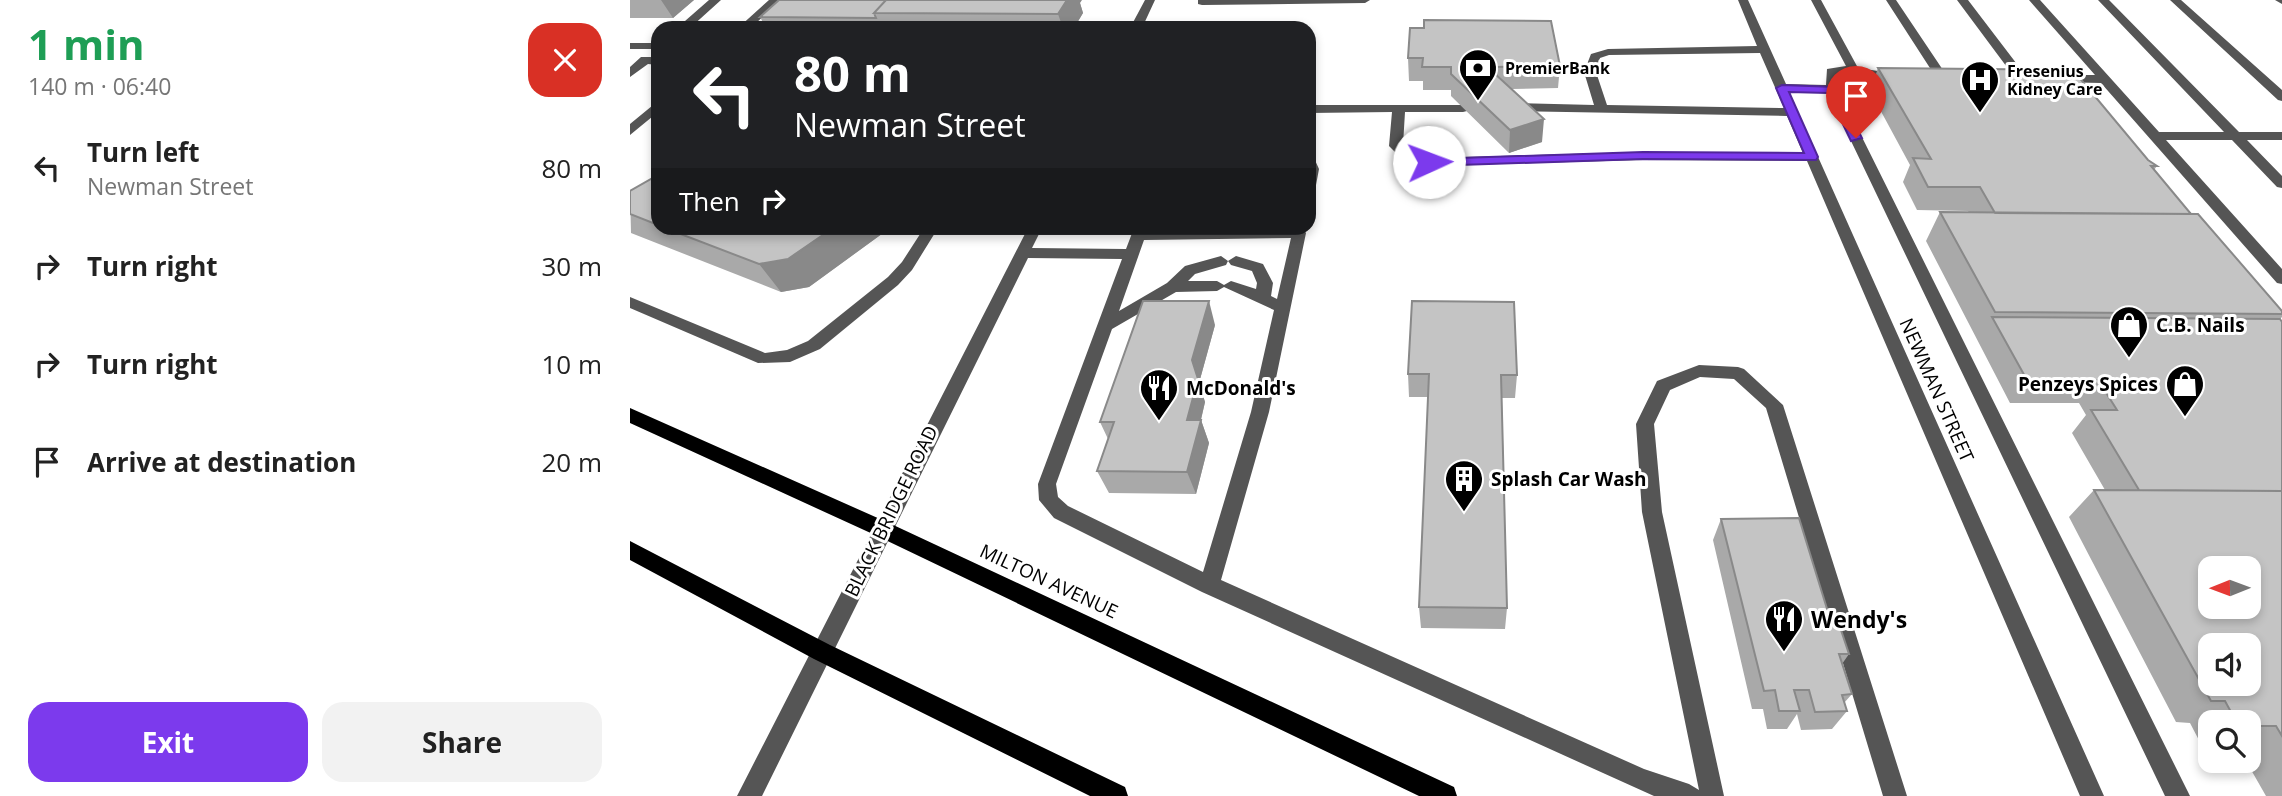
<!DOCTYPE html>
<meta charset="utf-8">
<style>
:root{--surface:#fff;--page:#f2f2f2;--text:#222;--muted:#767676;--accent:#7c3aed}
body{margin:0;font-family:"Open Sans",sans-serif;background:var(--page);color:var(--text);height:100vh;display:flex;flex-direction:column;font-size:26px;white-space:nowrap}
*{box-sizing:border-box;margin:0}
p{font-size:23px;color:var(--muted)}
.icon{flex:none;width:38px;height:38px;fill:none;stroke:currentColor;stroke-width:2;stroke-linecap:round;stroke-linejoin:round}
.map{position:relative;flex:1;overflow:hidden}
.drawer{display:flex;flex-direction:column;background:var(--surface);width:630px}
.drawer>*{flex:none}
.top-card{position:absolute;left:21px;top:21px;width:665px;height:214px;border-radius:21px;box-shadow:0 4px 10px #0003;background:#202124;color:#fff;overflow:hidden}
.needle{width:46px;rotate:269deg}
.controls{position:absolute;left:1568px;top:556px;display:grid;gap:14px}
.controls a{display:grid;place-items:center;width:63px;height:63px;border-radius:14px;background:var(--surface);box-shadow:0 4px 10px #0003;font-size:35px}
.pin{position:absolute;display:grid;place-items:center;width:60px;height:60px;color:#fff;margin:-72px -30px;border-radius:50% 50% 50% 0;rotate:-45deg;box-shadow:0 0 7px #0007}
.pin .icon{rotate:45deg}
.me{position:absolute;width:77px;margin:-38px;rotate:88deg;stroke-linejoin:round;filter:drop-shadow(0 0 5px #0008)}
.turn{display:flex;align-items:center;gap:24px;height:147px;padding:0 28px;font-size:32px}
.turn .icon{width:91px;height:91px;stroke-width:2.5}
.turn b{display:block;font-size:49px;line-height:60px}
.then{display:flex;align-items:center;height:66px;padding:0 28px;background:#0003;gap:14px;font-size:26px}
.round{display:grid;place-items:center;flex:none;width:74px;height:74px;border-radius:21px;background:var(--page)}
.overview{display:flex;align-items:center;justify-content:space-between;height:119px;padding:0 28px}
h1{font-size:42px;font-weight:700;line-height:52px;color:#1e9e55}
.button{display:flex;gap:14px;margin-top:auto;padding:14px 28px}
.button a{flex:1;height:80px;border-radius:21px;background:var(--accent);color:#fff;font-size:28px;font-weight:700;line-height:80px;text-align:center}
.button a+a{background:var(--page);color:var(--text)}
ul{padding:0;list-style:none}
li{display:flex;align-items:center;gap:21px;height:98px;padding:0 28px}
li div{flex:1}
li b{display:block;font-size:26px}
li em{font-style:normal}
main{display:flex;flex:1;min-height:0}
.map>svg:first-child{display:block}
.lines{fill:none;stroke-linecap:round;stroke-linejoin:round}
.minor{fill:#555;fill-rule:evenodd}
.major{fill:#000;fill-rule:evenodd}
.wall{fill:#a9a9a9}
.shaded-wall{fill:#898989}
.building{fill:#c4c4c4;stroke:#898989;stroke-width:2;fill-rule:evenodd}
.route{fill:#7c3aed;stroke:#51269a;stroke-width:2}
.labels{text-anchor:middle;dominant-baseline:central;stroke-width:6;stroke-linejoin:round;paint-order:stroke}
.far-poi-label{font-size:16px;font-weight:bold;fill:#000;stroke:#fff;text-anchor:start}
.poi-label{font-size:19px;font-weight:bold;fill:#000;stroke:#fff;text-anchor:start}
.street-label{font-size:19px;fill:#000;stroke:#fff}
.near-poi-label{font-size:23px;font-weight:bold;fill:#000;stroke:#fff;text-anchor:start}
</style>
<main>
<section class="drawer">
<div class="overview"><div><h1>1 min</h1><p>140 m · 06:40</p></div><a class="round" style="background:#d93025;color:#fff"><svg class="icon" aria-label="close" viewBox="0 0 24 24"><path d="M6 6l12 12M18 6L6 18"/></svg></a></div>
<ul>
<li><svg class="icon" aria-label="left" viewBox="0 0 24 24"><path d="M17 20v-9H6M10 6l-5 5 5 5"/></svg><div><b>Turn left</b><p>Newman Street</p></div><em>80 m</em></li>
<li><svg class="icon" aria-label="right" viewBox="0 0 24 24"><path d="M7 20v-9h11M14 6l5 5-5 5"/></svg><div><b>Turn right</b></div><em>30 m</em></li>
<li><svg class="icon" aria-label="right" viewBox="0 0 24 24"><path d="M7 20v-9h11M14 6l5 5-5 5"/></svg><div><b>Turn right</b></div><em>10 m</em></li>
<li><svg class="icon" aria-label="arrive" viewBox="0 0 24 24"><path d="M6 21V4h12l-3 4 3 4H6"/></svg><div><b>Arrive at destination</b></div><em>20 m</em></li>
</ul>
<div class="button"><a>Exit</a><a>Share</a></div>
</section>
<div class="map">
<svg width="1652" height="796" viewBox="0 0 1652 796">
<rect width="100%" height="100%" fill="#fff"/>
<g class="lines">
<path class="minor" d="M79,0H91L60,28H47Z
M139,0H150L121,28H108Z
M515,0H525L512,28H500Z
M568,0H740L735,3L572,5L568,4Z
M1108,0H1118L1156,84L1196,85L1197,69L1216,66L1181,0H1191L1228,68L1268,74L1274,78L1268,82L1207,74L1208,89L1560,796H1535L1198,93L1159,92L1474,796H1450L1177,161L1013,160L799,166L775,162L759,146L762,112L679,113V105H837V111L833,112H775L773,145L784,156L799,158L1013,152L1173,153L1157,116L878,111L872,107L878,103L964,105L954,72L961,54L978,49L1127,46ZM1130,53L1154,108L977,105L966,72L970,58L979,55Z
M1256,0H1266L1319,79L1317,82H1309Z
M1327,0H1338L1396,76V82H1388Z
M1399,0H1410L1529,132H1594L1468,0H1479L1609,132H1652V140H1617L1652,176V188L1647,187L1602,140H1536L1652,269V284L1647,283L1471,83L1425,82L1423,79L1429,75H1465Z
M1540,0H1551L1652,90V101L1648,100Z
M1645,0H1652V4Z
M0,43H28V49H0Z
M11,57H28V65L18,64L0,77V67Z
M28,101V112L0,135V124Z
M679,157L684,158L689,169L686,185L679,189Z
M294,228H308L282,270L268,285L190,349L160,362L128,363L0,308V297L135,353L157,350L178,341L258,277L272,262Z
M398,228H412L402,248L496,249L504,228H518V230H674L676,233L639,412L591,580L1014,769L1059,784L1069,790L1012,512L1006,424L1027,381L1069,365L1108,367L1114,369L1153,405L1277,796H1253L1136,408L1104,379L1070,377L1040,390L1024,424L1032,512L1094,796H1024L572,592L424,518L409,500L408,484L492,259L398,258L132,796H107ZM661,238L647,299L641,296L643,283L633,264L606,256L598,261L591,256L555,266L537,283L489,311L514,240ZM598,261L601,265L622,271L627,283L626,289L601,281L594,285L587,281H558L565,274L596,265ZM594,287L644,310L621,412L573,572L438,506L428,497L426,484L482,329L546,292L587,291Z"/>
<path class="major" d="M0,408L259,523L824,787L827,796H789L245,535L0,423Z
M0,541L200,645L495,787L498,796H460L184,659L0,560Z"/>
</g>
<path class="wall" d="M0,0H64L43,18H0Z
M450,3L453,13L444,28H136L130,17Z
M778,58L930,66L928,88L882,89L912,142L879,153L821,96V90H793V81H779Z
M1248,68L1518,160L1527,166L1524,170L1561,214L1652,311V317L1650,319L1652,322V796H1636L1616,761H1619V723H1580V746H1572L1560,723L1546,722L1439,517L1464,490H1475L1442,433L1456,415L1449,403H1380L1296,241L1310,212L1339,213L1338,211L1287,210L1273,182L1280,165L1240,91Z
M28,175V228H260L179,287L151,292L1,233L0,191Z
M585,325L569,383L575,402L571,420L579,443L566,494L479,493L467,471L478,439L470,422Z
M778,374L887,375L885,398H872L877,608L875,629L791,628L789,607L798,397H779Z
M1091,519L1198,612L1219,654L1212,664L1222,694L1214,703L1217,711L1202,729L1171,730L1167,714L1157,729H1137L1133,709H1122L1083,540Z"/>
<path class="shaded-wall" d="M31,0H64L43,18Z
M437,0H452L450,3L453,13L444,28H433L428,14Z
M914,119L912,142L879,153L880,130Z
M203,228H260L179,287L151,292L129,264Z
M579,301L585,325L569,383L575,402L567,436L571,420L579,443L566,494L557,472V420L562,360Z"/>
<path class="building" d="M149,0H256L244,13L246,18L130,17Z
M256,0H437L428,14L244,13Z
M794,20L921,21L930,66L863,67L864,73L914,119L880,130L821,74V67H792L793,58H778L780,28H794Z
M1248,68L1443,70L1518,160L1527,166H1521L1561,214L1365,213L1350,187H1298L1283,158L1301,159Z
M28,175V225L0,214V191Z
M1310,212L1568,214L1652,311V314L1365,312Z
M35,228H203L158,259L129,264Z
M513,301H579L562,360L568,379L557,420H571L557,472L467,471L484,422H470Z
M782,301L884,302L887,375H871L877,608L789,607L799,374H778Z
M1362,317L1650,319L1652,322V491L1509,490L1461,410H1487L1468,380H1397Z
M1464,490L1652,491V736L1646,726H1619V723H1607L1595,701H1581ZM1580,569H1619V607H1580ZM1580,646H1619V684H1580Z
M1169,518L1198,612H1205L1219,654H1209L1222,694L1212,695L1217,711L1185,712L1179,690H1164L1170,711H1149L1145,690L1134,691L1091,519Z"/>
<path class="route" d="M1152,85L1206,87L1232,138L1221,141L1198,93L1159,92L1188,157L1186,160L1013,159L799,166L792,162L799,159L1013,152L1174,153L1146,88Z"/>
<defs>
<symbol id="bank-pin" viewBox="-11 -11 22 30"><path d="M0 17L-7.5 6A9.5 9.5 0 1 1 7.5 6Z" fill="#000" stroke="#fff"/><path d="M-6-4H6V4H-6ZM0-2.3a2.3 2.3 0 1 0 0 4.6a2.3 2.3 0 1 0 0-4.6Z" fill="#fff"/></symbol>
<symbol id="hospital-pin" viewBox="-11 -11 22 30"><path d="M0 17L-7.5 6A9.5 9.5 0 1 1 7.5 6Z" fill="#000" stroke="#fff"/><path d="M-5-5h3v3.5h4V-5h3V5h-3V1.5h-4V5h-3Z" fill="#fff"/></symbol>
<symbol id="shop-pin" viewBox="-11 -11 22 30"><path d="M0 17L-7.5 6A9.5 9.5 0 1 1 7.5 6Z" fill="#000" stroke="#fff"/><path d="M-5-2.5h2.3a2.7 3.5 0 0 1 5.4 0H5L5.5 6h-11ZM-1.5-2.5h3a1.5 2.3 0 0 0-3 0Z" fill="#fff"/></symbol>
<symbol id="restaurant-pin" viewBox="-11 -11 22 30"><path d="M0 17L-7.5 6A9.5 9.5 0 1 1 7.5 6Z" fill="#000" stroke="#fff"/><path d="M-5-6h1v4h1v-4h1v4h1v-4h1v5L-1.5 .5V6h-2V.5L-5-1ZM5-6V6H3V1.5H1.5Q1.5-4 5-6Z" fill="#fff"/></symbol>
<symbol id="building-pin" viewBox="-11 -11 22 30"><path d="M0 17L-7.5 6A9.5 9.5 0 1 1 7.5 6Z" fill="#000" stroke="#fff"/><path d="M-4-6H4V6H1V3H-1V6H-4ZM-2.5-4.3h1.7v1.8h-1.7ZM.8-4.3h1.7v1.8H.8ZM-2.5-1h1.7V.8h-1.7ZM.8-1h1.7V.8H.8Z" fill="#fff"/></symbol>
</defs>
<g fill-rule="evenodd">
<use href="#bank-pin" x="826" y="46" width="44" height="60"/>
<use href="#hospital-pin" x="1328" y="58" width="44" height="60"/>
<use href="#shop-pin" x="1477" y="303" width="44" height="60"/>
<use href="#shop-pin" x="1533" y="362" width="44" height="60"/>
<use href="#restaurant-pin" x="507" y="366" width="44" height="60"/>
<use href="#building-pin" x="812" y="457" width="44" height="60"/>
<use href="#restaurant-pin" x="1132" y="597" width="44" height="60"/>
</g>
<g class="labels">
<g class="far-poi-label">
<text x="875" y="68">PremierBank</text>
<text x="1377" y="71">Fresenius<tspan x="1377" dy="18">Kidney Care</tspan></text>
</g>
<g class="poi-label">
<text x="1526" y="325">C.B. Nails</text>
<text x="1528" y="384" text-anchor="end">Penzeys Spices</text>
<text x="556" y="388">McDonald's</text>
<text x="861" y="479">Splash Car Wash</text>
</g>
<g class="street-label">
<text transform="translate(1307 390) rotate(66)">NEWMAN STREET</text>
<text transform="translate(261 511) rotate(-64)">BLACK BRIDGE ROAD</text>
<text transform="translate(419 581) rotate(25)">MILTON AVENUE</text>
</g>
<g class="near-poi-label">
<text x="1181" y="619">Wendy's</text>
</g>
</g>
</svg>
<div class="controls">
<a><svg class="needle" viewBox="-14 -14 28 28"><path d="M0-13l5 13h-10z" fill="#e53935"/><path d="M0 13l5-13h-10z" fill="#767676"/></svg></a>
<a><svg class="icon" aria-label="sound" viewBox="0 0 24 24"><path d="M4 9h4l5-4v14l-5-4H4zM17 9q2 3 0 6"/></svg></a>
<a><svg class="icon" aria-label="search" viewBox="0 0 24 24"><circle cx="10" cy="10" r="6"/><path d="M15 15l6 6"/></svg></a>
</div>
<div class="pin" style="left:1226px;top:138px;background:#d93025"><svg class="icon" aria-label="arrive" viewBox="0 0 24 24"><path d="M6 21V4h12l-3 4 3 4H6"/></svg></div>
<svg class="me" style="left:799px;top:162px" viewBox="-20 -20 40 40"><circle r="19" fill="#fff"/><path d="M0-13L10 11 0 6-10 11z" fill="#7c3aed"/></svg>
<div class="top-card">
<div class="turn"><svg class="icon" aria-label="left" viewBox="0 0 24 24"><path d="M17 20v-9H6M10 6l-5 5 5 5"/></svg><div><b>80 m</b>Newman Street</div></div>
<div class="then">Then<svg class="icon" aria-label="right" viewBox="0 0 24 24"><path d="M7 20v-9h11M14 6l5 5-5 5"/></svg></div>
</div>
</div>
</main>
